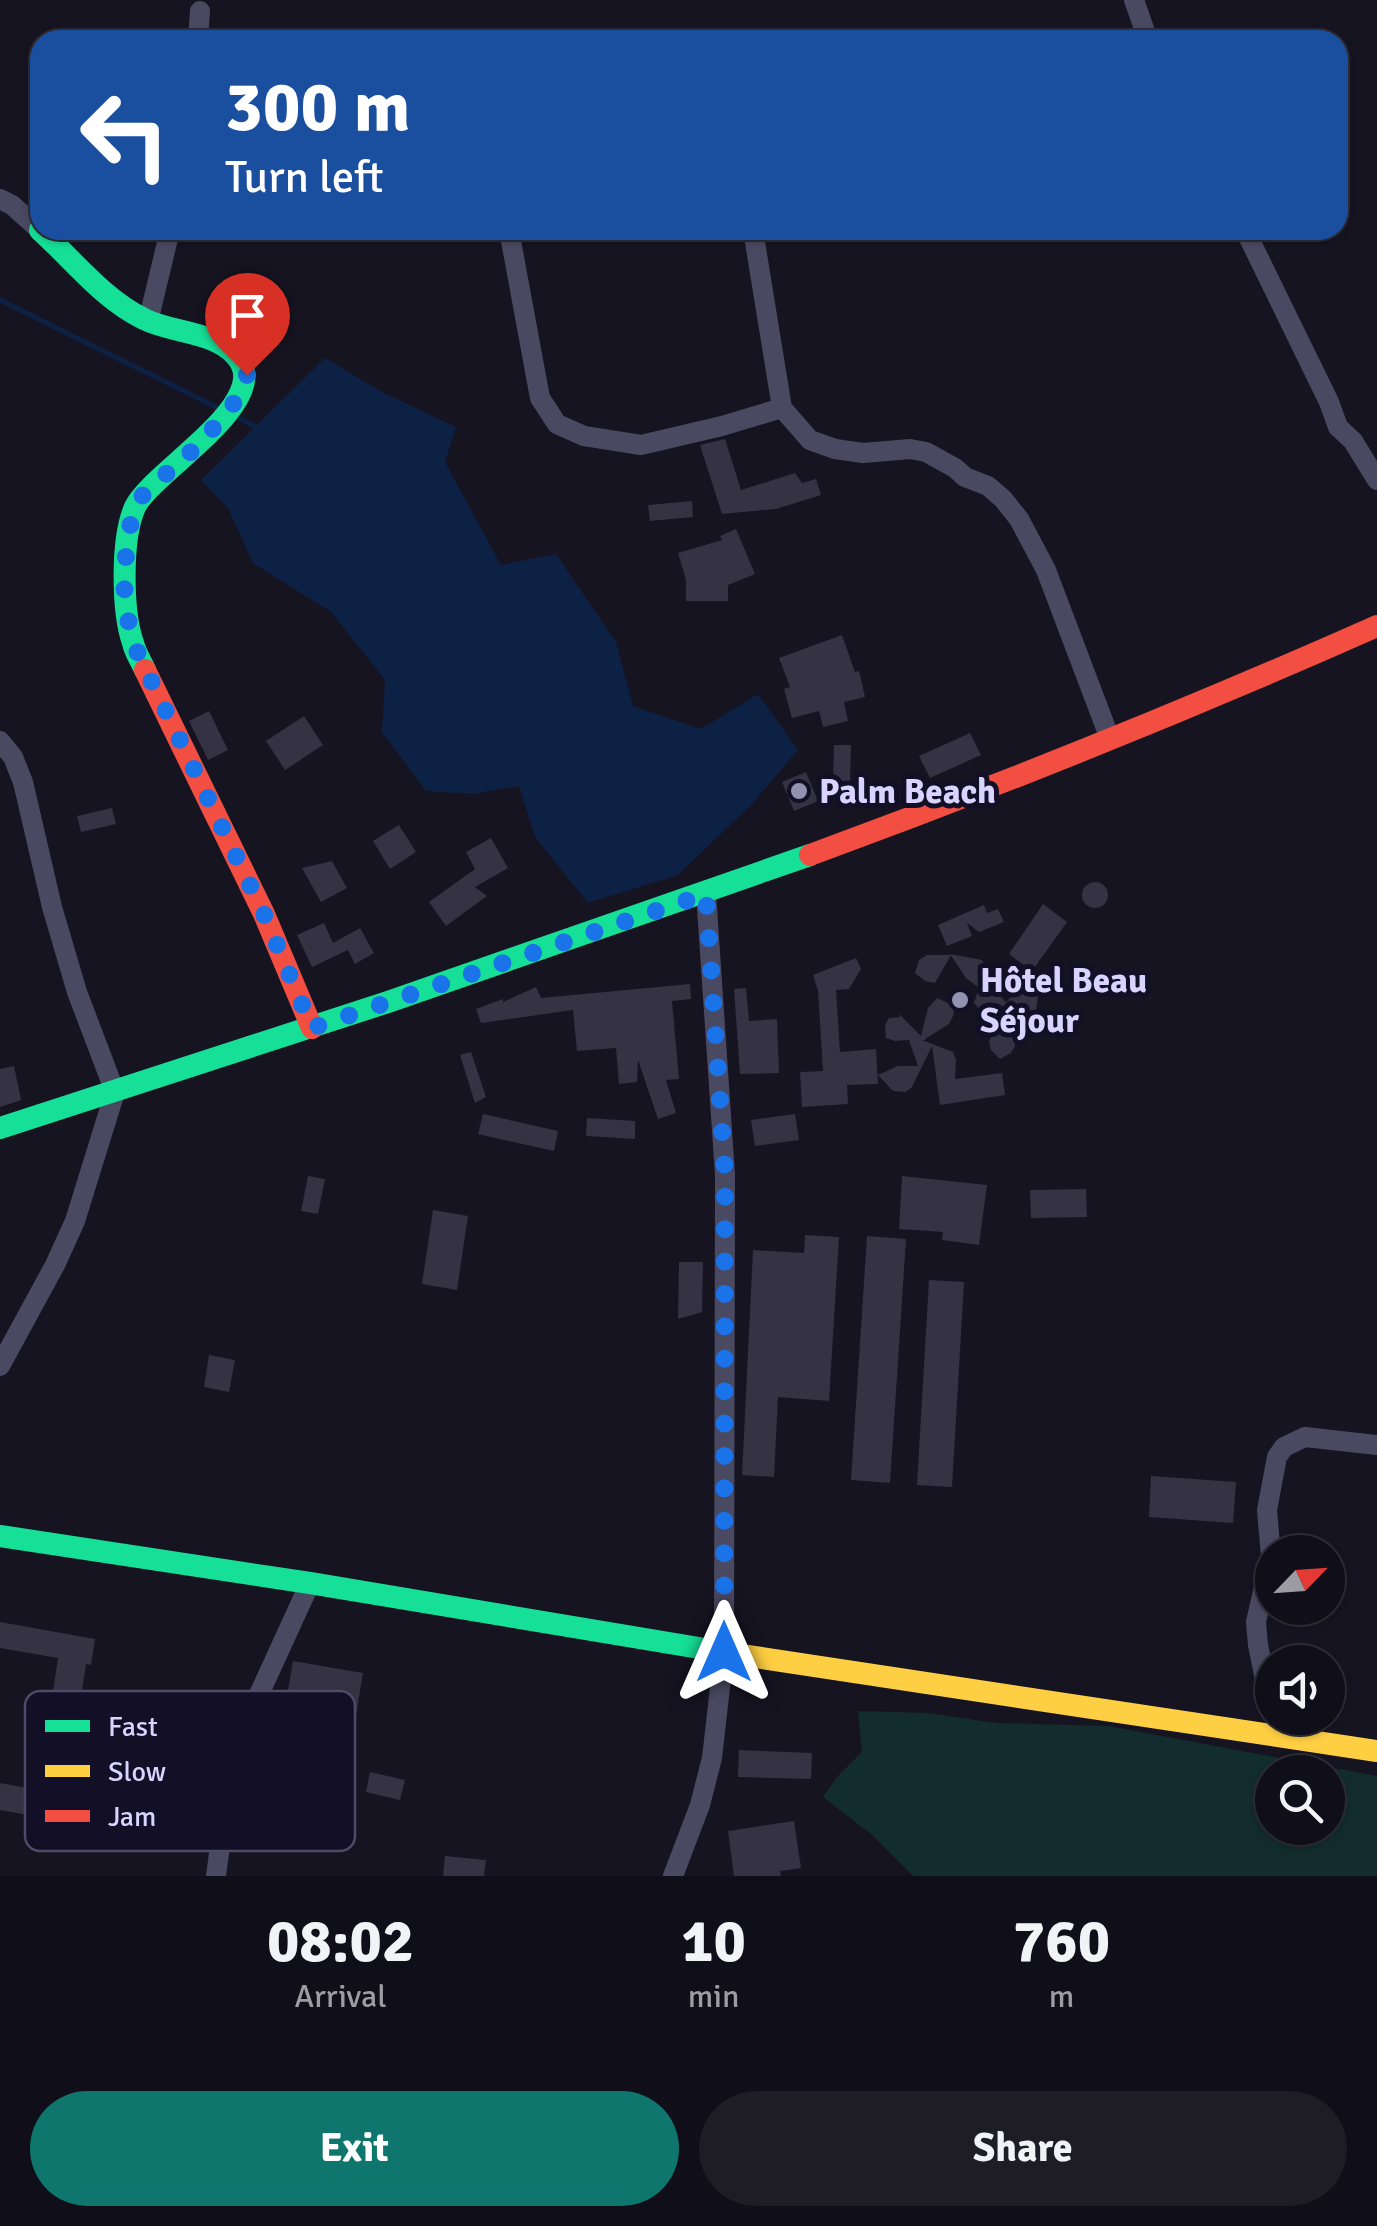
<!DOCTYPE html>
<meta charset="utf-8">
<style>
:root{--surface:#100f19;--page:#1e1d26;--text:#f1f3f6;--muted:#9c9ca2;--line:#302f38;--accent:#0f766e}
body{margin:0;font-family:Signika,sans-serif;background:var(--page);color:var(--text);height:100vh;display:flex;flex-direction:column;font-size:38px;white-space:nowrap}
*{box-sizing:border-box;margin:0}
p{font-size:32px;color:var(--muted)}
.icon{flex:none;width:55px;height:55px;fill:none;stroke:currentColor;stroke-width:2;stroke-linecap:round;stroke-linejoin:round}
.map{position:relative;height:1876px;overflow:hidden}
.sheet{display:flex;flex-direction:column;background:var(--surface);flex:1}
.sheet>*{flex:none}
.hud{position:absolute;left:30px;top:30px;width:1318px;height:210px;border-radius:30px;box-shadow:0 2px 8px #0004,0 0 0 2px var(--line);background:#1a4fa0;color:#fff;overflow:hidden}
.needle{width:65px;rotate:65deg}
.buttons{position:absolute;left:1255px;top:1535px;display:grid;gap:20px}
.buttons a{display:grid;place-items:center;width:90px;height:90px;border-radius:50%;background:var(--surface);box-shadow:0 2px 8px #0004,0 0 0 2px var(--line);font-size:50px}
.pin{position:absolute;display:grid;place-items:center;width:85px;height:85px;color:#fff;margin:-102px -42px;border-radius:50% 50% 50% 0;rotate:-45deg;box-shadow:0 0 10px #0007}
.pin .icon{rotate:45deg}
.me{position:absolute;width:110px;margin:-55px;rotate:0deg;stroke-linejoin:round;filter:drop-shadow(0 0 8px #0008)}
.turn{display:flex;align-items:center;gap:35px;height:210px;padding:0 30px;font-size:45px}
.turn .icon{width:130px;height:130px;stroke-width:2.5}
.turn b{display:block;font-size:70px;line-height:85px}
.eta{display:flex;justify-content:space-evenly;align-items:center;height:170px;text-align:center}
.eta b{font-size:60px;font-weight:800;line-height:70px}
.cta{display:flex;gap:20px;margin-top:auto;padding:20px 30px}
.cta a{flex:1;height:115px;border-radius:60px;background:var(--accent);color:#fff;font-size:40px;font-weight:800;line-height:115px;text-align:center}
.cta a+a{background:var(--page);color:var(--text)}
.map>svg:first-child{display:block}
.green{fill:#132c2d;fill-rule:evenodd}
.water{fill:#0d2144}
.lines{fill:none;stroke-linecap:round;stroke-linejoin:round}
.stream{stroke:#0d2144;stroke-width:5}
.building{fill:#343243}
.street{stroke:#4a4962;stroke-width:20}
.fast{stroke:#16e098;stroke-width:22}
.slow{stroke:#ffcf43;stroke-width:22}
.jam{stroke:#f24e42;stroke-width:22}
.route{stroke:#1a73e8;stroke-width:18;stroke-dasharray:0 32.4}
.poi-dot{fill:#9591b1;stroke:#130f26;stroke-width:4}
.labels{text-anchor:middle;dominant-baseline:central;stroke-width:10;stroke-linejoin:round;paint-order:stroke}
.poi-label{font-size:35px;font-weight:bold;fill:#d9d4ff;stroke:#130f26;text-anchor:start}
.key{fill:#130f26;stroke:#4e4a67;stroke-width:2.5}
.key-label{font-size:28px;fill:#d9d4ff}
</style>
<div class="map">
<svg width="1377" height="1876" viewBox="0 0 1377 1876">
<rect width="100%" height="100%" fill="#161421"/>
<path class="green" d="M858,1711L928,1713L996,1723L1109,1726L1377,1776V1876H913L871,1834L823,1797L837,1777L862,1752ZM1272,1772H1328V1828H1272Z"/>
<path class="water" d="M325,358L382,392L456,427L445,462L501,565L556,554L616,642L633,706L701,729L758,694L798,750L752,804L678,875L588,903L535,837L519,786L473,794L426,791L382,732L385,680L331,612L253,563L228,508L201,480Z"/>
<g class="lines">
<path class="stream" d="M0,300L218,408
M237,417L256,427"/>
</g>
<path class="building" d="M725,439L741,490L795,473L802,483L816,479L821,495L776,509L722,514L700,445Z
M692,501L693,517L650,521L648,505Z
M736,529L755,574L728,585V601H686V580L678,553L722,540L720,536Z
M842,635L855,672L859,671L865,697L844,702L848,721L823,727L819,711L792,718L784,689L790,687L779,658Z
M209,711L228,750L208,760L189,721Z
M304,716L323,745L285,770L266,741Z
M970,733L981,755L930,778L919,756Z
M834,745H851L850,782L833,781Z
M806,772L818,801L794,811L782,782Z
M112,808L116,824L81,832L77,816Z
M399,825L416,852L390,869L373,841Z
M491,838L508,868L475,887L487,896L446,926L429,902L475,869L466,852Z
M332,861L347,888L321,902L302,868Z
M1082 895a13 13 0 1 1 26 0a13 13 0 1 1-26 0Z
M1043,904L1067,922L1032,971L1009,954Z
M984,905L987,913L998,909L1004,922L979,932L967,923L972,936L947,946L938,925Z
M324,923L333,943L360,928L374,953L355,964L348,950L312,967L297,935Z
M950,954L982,960L987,970L984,984L994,990L1006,1002L1019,990L1028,987L1038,997L1036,1010L1016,1011L1020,1015L997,1012L1001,1018L981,1011L974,1003L979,988L966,978Z
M927,955H951L935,983L925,981L915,973L919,960Z
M856,958L861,969L849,989L836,990L840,1052L876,1049L878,1084L847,1085L848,1104L802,1107L800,1072L823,1071L818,991L813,975Z
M690,984L691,999L672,1001L679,1079L666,1080L676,1113L658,1119L638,1060L637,1082L619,1084L616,1048L577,1051L573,1010L481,1023L476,1009L503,999V1002L536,987L541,998Z
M746,988L749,1021L777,1019L779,1073L740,1074L734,989Z
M937,998L950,1004L954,1010L953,1016L949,1024L925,1039L926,1040H922L953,1052L956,1060L955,1079L1002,1073L1005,1095L940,1105L932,1046L912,1087L906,1092L893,1091L878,1075L898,1066H918L909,1040L895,1041L886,1038L885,1025L889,1018L900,1017L899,1014L921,1036L928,1008Z
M1005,1023L1015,1037V1046L1011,1053L1000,1059L991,1050L989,1042L992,1034Z
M471,1052L486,1097L475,1103L460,1055Z
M14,1066L21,1100L0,1107V1069Z
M483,1114L558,1131L554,1151L478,1134Z
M795,1114L799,1140L755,1146L751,1120Z
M587,1118L635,1121V1139L586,1136Z
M308,1176L325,1179L318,1214L301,1211Z
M902,1176L987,1185L979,1245L942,1240L943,1232L899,1229Z
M1086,1189L1087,1217L1031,1218L1030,1190Z
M433,1210L468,1216L457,1290L422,1284Z
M805,1235L839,1237L829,1401L778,1397L774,1477L742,1475L753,1250L804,1253Z
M867,1236L906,1239L890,1483L851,1480Z
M679,1262H703L702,1312L678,1319Z
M929,1280L964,1282L952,1487L917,1485Z
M209,1355L235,1360L229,1392L204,1387Z
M1151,1476L1236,1482L1233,1523L1149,1517Z
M0,1622L95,1639L91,1665L86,1664L66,1794L71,1795L67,1822L0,1810V1783L38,1790L58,1658L0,1648Z
M293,1661L363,1673L347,1772L276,1760Z
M739,1750L812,1753L811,1779L738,1777Z
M370,1772L405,1780L400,1800L366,1792Z
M794,1821L801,1868L780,1871L781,1876H734L728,1831Z
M445,1856L486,1860L484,1876H443Z"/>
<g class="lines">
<path class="street" d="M1134,0L1148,40
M198,40L200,11
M0,199L12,205L40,230
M509,230L540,398L557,424L584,436L641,445L722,426L782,408
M753,230L782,408L810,440L835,449L863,453L910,449L926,452L955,468L965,477L988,486L1003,499L1019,519L1046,570L1110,739
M1245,230L1329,402L1338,427L1353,441L1377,480
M148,322L170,230
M0,741L13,757L23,782L52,907L77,992L115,1092L75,1221L55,1265L0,1366
M1272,1714L1258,1645L1256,1622L1271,1556L1267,1510L1277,1457L1284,1447L1305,1437L1377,1445
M216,1876L230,1770L256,1701L310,1583
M673,1876L700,1805L712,1758L724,1652L725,1175L706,893"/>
<path class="fast" d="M40,230C73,260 103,299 144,319C171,333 213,331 235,355C279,400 152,471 135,507C121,538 122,611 133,643C135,652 141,661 145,670
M0,1128L388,1002L810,855
M0,1536L310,1583L741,1655"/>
<path class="slow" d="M741,1655L1377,1751"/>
<path class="jam" d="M145,670L264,914L312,1028
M810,855C1001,785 1190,709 1377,626"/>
</g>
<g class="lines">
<path class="route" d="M247,375L243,391L221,420L186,457L146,491L136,504L131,521L124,570L125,606L134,645L264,914L312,1028L706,894L725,1174L724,1652"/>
</g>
<g class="poi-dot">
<circle cx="799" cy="791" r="10"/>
<circle cx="960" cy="1000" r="10"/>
</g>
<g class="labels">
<g class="poi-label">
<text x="819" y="791">Palm Beach</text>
<text x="980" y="980">Hôtel Beau<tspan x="980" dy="40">Séjour</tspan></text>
</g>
</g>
<rect x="25" y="1691" width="330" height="160" rx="15" class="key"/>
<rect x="45" y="1720" width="45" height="12" fill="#16e098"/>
<rect x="45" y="1765" width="45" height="12" fill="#ffcf43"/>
<rect x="45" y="1810" width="45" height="12" fill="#f24e42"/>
<g class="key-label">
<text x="108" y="1736">Fast</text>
<text x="108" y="1781">Slow</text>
<text x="108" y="1826">Jam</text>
</g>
</svg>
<div class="buttons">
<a><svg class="needle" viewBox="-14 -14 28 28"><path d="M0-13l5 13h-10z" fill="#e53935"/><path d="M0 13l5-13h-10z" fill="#9c9ca2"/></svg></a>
<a><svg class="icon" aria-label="sound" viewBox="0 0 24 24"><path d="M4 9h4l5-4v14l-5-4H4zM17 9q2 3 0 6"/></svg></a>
<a><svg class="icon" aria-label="search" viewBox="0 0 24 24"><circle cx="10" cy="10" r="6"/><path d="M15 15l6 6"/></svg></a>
</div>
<div class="pin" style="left:247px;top:375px;background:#d93025"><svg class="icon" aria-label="arrive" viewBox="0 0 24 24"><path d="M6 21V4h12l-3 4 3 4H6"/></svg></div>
<svg class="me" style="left:724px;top:1652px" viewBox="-20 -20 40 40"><path d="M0-17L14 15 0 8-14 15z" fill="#1a73e8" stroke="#fff" stroke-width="4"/></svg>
<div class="hud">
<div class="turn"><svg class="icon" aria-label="left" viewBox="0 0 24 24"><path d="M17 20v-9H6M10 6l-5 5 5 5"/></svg><div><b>300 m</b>Turn left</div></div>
</div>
</div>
<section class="sheet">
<div class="eta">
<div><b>08:02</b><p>Arrival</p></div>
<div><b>10</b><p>min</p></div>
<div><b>760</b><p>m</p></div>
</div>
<div class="cta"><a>Exit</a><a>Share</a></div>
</section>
